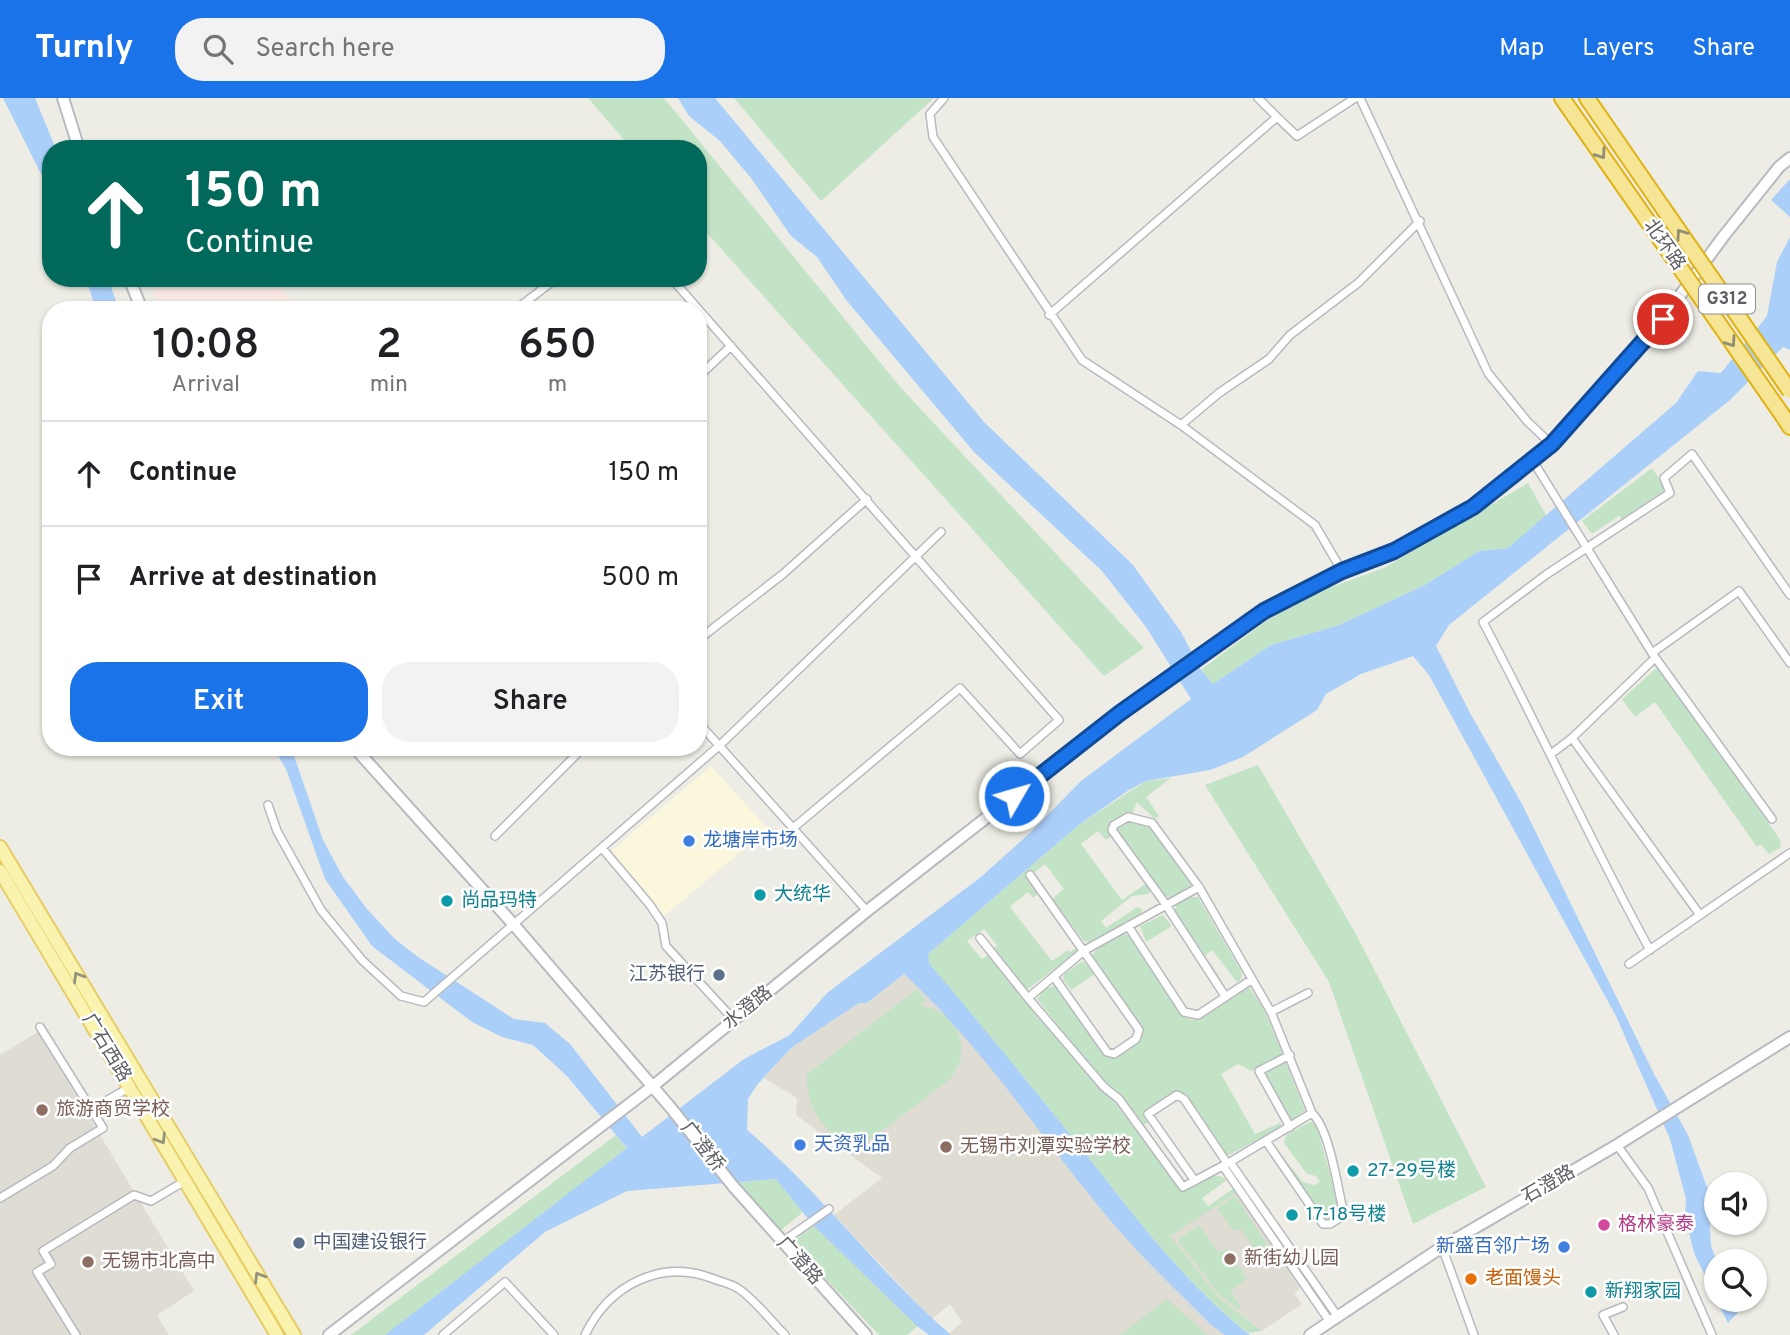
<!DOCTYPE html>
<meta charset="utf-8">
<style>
:root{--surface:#fff;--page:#f2f2f2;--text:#202124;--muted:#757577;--line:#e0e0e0;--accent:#1a73e8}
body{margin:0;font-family:Overpass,"Noto Sans SC",sans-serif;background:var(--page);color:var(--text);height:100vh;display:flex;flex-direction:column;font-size:26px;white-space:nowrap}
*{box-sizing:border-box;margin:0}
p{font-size:23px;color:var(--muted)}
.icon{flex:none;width:38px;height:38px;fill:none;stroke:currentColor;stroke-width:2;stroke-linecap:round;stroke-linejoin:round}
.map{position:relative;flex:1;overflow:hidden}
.details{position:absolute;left:42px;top:203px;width:665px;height:455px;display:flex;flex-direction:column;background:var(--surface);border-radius:28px;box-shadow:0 2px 5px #0004}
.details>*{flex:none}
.banner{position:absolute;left:42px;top:42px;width:665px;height:147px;border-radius:28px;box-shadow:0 2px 5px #0004;background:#00695c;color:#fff;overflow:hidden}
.controls{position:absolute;left:1704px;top:1074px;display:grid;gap:14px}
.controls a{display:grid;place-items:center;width:63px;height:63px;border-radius:50%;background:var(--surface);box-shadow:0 2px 5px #0004;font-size:35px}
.pin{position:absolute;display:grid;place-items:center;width:60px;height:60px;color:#fff;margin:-30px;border:4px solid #fff;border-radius:50%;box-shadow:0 2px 7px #0007}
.me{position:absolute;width:77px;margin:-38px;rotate:52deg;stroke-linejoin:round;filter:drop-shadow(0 0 5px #0008)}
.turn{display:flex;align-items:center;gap:24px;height:147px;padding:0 28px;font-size:32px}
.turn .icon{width:91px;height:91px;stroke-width:2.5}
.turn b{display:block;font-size:49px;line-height:60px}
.eta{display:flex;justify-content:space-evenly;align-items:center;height:119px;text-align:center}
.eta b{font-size:42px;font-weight:600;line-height:49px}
.button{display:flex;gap:14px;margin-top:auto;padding:14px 28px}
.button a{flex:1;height:80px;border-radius:28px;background:var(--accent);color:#fff;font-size:28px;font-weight:600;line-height:80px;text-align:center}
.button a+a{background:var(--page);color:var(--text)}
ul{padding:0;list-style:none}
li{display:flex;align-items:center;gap:21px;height:105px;padding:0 28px;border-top:2px solid var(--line)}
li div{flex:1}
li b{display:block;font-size:26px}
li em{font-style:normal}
header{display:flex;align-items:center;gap:42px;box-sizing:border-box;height:98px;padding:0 35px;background:var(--accent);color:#fff}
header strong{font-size:33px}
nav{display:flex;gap:38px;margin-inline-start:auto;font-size:24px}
.search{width:490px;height:63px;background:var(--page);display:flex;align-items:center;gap:18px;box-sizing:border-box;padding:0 24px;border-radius:28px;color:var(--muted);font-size:26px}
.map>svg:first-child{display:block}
.commercial{fill:#fbf7dd}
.education{fill:#dedcd3}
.medical{fill:#f9e7e2}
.green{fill:#c3e3c6}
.water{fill:#aacff8}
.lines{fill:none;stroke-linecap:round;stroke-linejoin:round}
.street-casing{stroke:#b7b9be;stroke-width:10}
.secondary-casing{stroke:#b8bac0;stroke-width:14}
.primary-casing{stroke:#e6ce65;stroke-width:16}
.highway-casing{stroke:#e1b312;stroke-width:18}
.street{stroke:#fff;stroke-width:7}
.secondary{stroke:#fff;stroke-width:10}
.primary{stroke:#f9f3af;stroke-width:12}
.highway{stroke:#f5e595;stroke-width:14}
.highway-bridge-casing{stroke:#e1b312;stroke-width:18;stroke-linecap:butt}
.highway-bridge{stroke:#f5e595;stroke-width:14}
.oneway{stroke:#928e75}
.oneway2{stroke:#94937e}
.route-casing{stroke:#114b97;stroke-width:18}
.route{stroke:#1a73e8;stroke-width:12}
.shop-dot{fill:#3f7fe0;stroke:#fff;stroke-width:2.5}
.culture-dot{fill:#0f9aa8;stroke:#fff;stroke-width:2.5}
.service-dot{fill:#5c6f8a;stroke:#fff;stroke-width:2.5}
.education-dot{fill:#8d6e63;stroke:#fff;stroke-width:2.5}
.hotel-dot{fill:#d1479c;stroke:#fff;stroke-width:2.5}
.food-dot{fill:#e8710a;stroke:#fff;stroke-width:2.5}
.labels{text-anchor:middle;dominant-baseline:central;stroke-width:5;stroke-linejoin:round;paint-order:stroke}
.shield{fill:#fff;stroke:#8e8f92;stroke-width:2}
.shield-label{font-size:18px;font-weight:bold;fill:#5d5f64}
.street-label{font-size:19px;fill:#5d5f64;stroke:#fff}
.shop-label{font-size:19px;fill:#366cbe;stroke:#fff;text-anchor:start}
.culture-label{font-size:19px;fill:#0d838f;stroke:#fff;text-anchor:start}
.service-label{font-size:19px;fill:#4e5e75;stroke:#fff;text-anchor:end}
.education-label{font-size:19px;fill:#785e54;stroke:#fff;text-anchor:start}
.hotel-label{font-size:19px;fill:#b23c85;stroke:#fff;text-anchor:start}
.food-label{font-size:19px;fill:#c56008;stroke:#fff;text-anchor:start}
</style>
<header>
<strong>Turnly</strong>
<div class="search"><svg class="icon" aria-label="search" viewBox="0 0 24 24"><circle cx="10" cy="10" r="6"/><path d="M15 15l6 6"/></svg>Search here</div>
<nav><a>Map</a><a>Layers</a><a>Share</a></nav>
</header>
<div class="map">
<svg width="1790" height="1237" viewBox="0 0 1790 1237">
<rect width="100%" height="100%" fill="#eeede5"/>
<path class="commercial" d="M711,668L768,731L664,818L610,754Z"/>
<path class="education" d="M904,876L948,916L983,957L1116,1129L1211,1227L1225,1237H951L949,1236L962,1224L950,1206L932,1221L834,1117L882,1080L796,1017L797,1000L764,980L791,950L859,905H868Z
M38,934L194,1193L157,1217L169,1237H0V957Z
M1236,1095L1275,1152L1269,1156L1278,1169L1284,1166L1300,1190L1294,1195L1302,1206L1262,1233L1219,1200L1169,1138Z"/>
<path class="medical" d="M148,180H275L298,212H160Z"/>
<path class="green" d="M588,0H664L901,290L1144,550L1104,578L698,125V51H632Z
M734,0H934L821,103Z
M1652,370L1666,391L1623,422L1619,418L1592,436L1582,423Z
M1528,385L1547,419L1508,450L1479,453L1425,487L1339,527L1271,547L1213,586L1201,572L1274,517L1312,496L1384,470Z
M1658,569L1781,743L1780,750L1769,756L1760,746L1757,749L1655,604L1635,619L1622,601Z
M1258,667L1356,836L1486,1089L1413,1126L1329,884L1205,687Z
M1171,680L1146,699L1159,718L1155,721L1137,704L1132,717C1121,715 1114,722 1108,731L1112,738L1106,742L1098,733L1081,746L1122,802L1147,785L1152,792L1148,796L1132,798L1101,823L1106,830L1137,809L1142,811V815L1090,844L1084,843L1052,801L1064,791L1045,766L1027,780L1039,795L1033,800L1028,794L1010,809L1052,863L1068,852L1070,854L1077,849L1079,852L1028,891L1022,890L992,852L997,847L984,831L967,843L982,861L988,857L1090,980L1116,1006L1183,1094C1197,1087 1213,1070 1227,1082L1202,1100L1208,1108L1233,1091L1236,1095L1170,1138L1219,1200L1262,1233L1248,1235C1183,1184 1135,1118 1084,1054C1033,990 981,927 928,865V856L1080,726L1146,683Z
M1127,721L1150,727L1191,783L1190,790L1173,800L1164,798L1116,734V730Z
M1191,799H1198L1242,875L1241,881L1237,884L1212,852L1205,858L1219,878L1224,893L1173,815L1177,806Z
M1163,817L1172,828L1146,844L1140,828Z
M1124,836L1131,838L1184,919L1193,922L1200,919L1249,889L1262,908L1283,956L1251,973L1238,966L1221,976L1255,1036L1280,1025L1283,1028L1229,1057L1225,1055L1185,998L1176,995L1143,1015L1149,1024L1144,1027L1123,998L1099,978L1037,901L1045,891L1057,887L1106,956L1141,939V931L1092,857L1097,851Z
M1083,863L1095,876L1071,892L1063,881L1064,876Z
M917,891L926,902L920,907C958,914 975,952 949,982L871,1041L846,1045C819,1029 808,1008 806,977Z
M1280,965H1286L1305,1013L1291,1022L1264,976Z
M1310,1024L1316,1026L1340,1111L1339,1116L1328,1122L1323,1120L1275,1049L1303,1084L1315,1087L1320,1084L1316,1078L1307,1076L1284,1045L1286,1037Z
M616,1037L627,1051L385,1237H351Z
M777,1081L803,1114L780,1133L737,1084Z
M1235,1098L1271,1152L1260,1159L1240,1130L1234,1133L1217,1110Z
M813,1127L918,1228L907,1237H879L792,1145Z
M1199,1127L1219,1155L1226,1151L1247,1181L1230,1193L1241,1209L1238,1211L1219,1196L1177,1142Z
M1167,1201L1207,1237H1120Z"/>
<path class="water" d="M3,0H35L56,51H51V96Z
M678,0H715L984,324L1133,467L1181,534L1201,572L1213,586L1271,547L1339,527L1425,487L1479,453L1508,450L1676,305L1698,273L1721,275L1767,218L1777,164L1790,139V252L1783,249L1730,302L1449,527L1436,548L1470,615L1522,706L1654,976L1688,1037L1708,1092L1711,1148L1717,1164V1202H1735L1740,1212L1728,1225L1694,1155L1685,1118L1686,1101L1670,1041L1616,918L1429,577L1413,558L1361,576L1326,596L1317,612L1243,659L1210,672L1146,683L1129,692L1080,726L928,856L929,865C982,928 1034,991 1085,1055C1136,1120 1185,1186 1250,1237H1225L1211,1227C1179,1194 1145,1163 1115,1128C1043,1043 986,952 904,876L867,905H859L791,950L757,987L748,1001L747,1032C821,1094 878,1174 951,1237H929L917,1228L813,1127L776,1081L627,1093L545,1134L424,1237H385L627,1050L567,978L533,947L502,939L472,924L372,848L325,781L286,671L273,649H291L323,742L343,779L367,811L395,841L418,859L514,921L545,925L570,946L642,1039L744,961L790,937L827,895L981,779L1030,735L1081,683L1191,601L1146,529L1102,473L974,354L847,203L817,159L791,138L751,80L720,43L689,18Z
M1790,81V119L1771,102Z
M86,180H108L119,212H96Z"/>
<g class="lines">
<defs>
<path id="street" d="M944,0L930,16L933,39L1082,262L1181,327L1315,427L1342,473
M1258,0L1277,19
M1360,0L1488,275L1527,323L1551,346
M671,180L1059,622L1020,656L960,590L792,731
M515,212L557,180
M1049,217L1277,19L1297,38L1355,0
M698,279L731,248
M1181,327L1219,295L1269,261L1290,237L1358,185L1420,123
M1533,363L1652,555L1772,721
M698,542L783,476L867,401
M1652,555L1739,493L1790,565
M698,624L867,813
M1572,640L1700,817
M1551,656L1572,640L1655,560
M268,707L277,733L321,812L362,862L401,898L424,904L720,647L941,434
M495,738L584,649
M602,750L650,807L662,825L666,848L734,922
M1030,777L1139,932L1136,941L1114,956L1107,954L1054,879
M1199,789L1152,725L1128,719L1114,727L1112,732L1162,801L1225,898
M1128,828L1184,914L1198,917L1251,882
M980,840L1028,900
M1650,852C1591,745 1541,633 1483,524L1547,476L1670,395L1664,380L1692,356L1790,497
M1629,866L1790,755
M1271,914L1308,895
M92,1011L130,989
M1290,1029L1259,973L1290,957
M1266,1043L1323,1126H1330L1344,1117C1338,1092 1330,1032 1312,1015
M1617,1047L1648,1090L1712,1237
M1230,1064L1183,1089L1119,1001L1104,989L1028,900L1085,852L1199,789L1271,914L1312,1015L1230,1064L1338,1219
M1223,1068L1330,1224
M1195,1083L1148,1016L1177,997L1184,1001L1227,1065
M0,1100L53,1068L70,1050L103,1030L40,929
M782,1144L829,1111
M1442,1149L1474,1237
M76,1237L37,1174L51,1166L43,1153L134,1097L151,1103L185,1083
M443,1237L505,1184L554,1237
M585,1237C609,1187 661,1160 714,1181C722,1184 732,1186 739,1191C756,1203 770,1222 785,1237
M1614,1237L1603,1217L1623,1209"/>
<path id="secondary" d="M63,0L79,51
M129,180L142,212
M354,649L514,827L671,1010L733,1088L866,1237
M329,1237L653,988L867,813L1120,615L1264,513L1342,473L1394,453L1473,409L1533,363L1648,241L1723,139L1779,69L1790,60
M1310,1237L1442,1149L1617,1047L1790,939"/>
<path id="primary" d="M0,749L294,1237
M0,773L277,1237"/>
<path id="highway" d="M1562,0L1651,128
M1587,0L1663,110
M1783,318L1790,329"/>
</defs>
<use href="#street" class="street-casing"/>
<use href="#secondary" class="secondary-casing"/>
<use href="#primary" class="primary-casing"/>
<use href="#highway" class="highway-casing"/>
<use href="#street" class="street"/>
<use href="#secondary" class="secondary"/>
<use href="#primary" class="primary"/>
<use href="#highway" class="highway"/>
<defs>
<path id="highway-bridge" d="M1663,110L1790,293
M1651,128L1783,318"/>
</defs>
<use href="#highway-bridge" class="highway-bridge-casing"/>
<use href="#highway-bridge" class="highway-bridge"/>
</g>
<defs><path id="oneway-chevron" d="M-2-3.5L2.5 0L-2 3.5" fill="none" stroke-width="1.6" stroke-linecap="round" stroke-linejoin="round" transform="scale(1.75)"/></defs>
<g class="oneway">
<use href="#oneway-chevron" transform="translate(1601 56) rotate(55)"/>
<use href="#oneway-chevron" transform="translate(1681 136) rotate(-125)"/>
<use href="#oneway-chevron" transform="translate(1731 244) rotate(55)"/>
</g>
<g class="oneway2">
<use href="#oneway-chevron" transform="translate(78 879) rotate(-121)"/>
<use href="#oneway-chevron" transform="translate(161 1041) rotate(59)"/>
<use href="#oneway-chevron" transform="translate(259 1179) rotate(-121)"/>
</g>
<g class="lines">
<defs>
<path id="route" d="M1014,698L1120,615L1264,513L1342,473L1394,453L1473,409L1552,346L1663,221"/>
</defs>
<use href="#route" class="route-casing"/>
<use href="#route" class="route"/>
</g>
<g class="shop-dot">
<circle cx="689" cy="743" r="7"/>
<circle cx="800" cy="1047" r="7"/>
<circle cx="1564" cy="1149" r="7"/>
</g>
<g class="culture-dot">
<circle cx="760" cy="797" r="7"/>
<circle cx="447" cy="803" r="7"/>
<circle cx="1353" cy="1073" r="7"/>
<circle cx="1292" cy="1117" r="7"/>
<circle cx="1591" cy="1194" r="7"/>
</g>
<g class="service-dot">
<circle cx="719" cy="877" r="7"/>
<circle cx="299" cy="1145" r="7"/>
</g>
<g class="education-dot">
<circle cx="42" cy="1012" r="7"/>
<circle cx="946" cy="1049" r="7"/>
<circle cx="1230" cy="1161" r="7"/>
<circle cx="88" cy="1164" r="7"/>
</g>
<circle class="hotel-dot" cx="1604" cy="1127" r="7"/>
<circle class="food-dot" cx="1471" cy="1181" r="7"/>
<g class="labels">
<rect class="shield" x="1699" y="186.5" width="56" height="29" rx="5"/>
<g class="shield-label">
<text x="1727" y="201">G312</text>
</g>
<g class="street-label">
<text transform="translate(1664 147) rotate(55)">北环路</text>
<text transform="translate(748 910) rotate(-39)">水澄路</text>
<text transform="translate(106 950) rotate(59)">广石西路</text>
<text transform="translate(702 1049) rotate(52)">广澄桥</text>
<text transform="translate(1549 1087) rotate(-30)">石澄路</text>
<text transform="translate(799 1163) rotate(48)">广澄路</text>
</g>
<g class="shop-label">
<text x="703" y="743">龙塘岸市场</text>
<text x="814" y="1047">天资乳品</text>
<text x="1550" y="1149" text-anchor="end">新盛百邻广场</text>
</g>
<g class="culture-label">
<text x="774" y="797">大统华</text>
<text x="461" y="803">尚品玛特</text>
<text x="1367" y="1073">27-29号楼</text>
<text x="1306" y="1117">17-18号楼</text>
<text x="1605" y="1194">新翔家园</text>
</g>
<g class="service-label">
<text x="705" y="877">江苏银行</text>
<text x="313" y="1145" text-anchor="start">中国建设银行</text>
</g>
<g class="education-label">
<text x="56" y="1012">旅游商贸学校</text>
<text x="960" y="1049">无锡市刘潭实验学校</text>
<text x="1244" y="1161">新街幼儿园</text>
<text x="102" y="1164">无锡市北高中</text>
</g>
<g class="hotel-label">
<text x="1618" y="1127">格林豪泰</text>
</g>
<g class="food-label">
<text x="1485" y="1181">老面馒头</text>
</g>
</g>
</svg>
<div class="controls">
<a><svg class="icon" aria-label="sound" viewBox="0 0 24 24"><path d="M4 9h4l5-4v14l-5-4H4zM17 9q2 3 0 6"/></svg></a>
<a><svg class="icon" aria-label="search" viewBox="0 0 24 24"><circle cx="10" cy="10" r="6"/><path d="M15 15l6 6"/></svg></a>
</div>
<div class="pin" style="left:1663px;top:221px;background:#d93025"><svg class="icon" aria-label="arrive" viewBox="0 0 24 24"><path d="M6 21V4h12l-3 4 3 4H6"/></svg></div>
<svg class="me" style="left:1014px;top:698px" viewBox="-20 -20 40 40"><circle r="17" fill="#1a73e8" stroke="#fff" stroke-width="3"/><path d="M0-11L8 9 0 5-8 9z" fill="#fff"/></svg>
<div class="banner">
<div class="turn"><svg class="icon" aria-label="ahead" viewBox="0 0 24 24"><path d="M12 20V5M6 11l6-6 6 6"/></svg><div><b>150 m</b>Continue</div></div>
</div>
<section class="details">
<div class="eta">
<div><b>10:08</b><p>Arrival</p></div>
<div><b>2</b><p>min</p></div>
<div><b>650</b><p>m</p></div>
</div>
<ul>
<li><svg class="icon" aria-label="ahead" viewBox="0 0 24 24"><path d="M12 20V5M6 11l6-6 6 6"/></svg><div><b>Continue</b></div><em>150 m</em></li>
<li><svg class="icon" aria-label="arrive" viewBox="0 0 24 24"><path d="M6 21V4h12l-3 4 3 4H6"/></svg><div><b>Arrive at destination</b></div><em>500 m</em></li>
</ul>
<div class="button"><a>Exit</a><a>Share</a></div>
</section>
</div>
